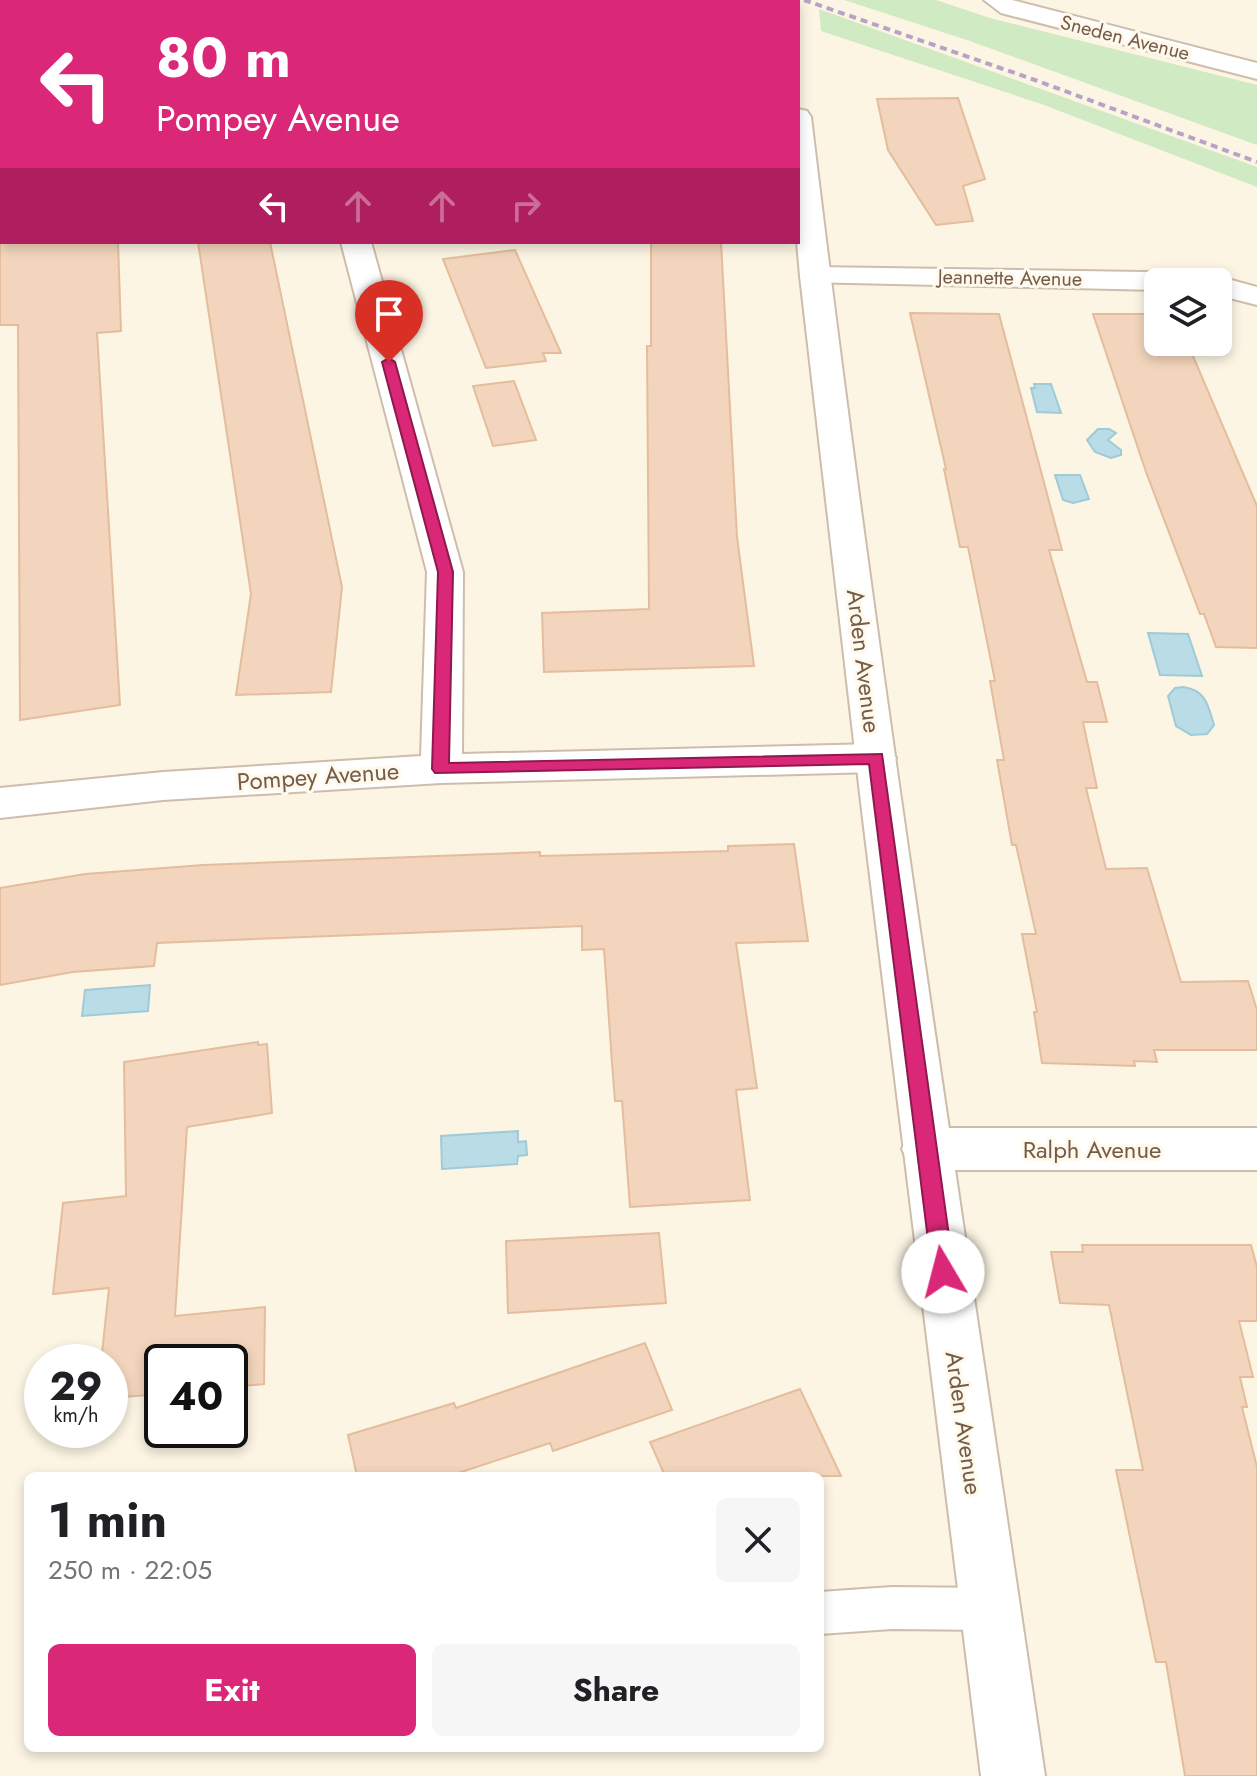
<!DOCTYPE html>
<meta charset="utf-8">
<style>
:root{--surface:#fff;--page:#f6f6f6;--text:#202124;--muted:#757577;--accent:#db2777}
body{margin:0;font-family:Jost,sans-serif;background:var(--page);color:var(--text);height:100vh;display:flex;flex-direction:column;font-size:30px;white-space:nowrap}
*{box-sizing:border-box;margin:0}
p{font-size:26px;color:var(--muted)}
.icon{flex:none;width:44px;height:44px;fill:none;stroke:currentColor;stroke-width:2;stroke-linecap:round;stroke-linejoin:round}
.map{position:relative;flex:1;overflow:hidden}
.drawer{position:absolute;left:24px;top:1472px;width:800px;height:280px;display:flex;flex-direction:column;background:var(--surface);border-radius:12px;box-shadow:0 4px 12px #0003}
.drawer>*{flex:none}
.top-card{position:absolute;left:0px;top:0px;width:800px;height:244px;box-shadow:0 4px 12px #0003;background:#db2777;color:#fff;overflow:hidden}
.tools{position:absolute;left:1144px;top:268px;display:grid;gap:16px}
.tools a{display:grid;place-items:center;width:88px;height:88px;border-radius:12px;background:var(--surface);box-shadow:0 4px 12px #0003;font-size:40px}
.speed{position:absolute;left:24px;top:1344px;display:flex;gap:16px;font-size:40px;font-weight:700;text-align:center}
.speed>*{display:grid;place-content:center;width:104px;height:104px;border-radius:50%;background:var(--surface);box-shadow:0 4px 12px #0003;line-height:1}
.speed small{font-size:20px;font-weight:400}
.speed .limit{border:4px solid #111;border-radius:12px;background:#fff;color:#111}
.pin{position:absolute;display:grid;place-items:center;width:68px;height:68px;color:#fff;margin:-82px -34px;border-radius:50% 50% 50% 0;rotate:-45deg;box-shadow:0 0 8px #0007}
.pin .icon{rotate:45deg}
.me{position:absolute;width:88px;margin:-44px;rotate:352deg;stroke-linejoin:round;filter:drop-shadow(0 0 6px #0008)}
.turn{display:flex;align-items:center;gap:28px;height:168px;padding:0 24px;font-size:36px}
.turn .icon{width:104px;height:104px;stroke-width:2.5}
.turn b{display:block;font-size:56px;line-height:68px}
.lanes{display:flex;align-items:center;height:76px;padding:0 24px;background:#0003;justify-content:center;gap:40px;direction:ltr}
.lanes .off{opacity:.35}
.round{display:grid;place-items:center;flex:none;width:84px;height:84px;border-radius:12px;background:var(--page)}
.head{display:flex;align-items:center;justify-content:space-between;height:136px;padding:0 24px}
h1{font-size:48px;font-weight:700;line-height:60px}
.cta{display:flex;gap:16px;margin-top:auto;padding:16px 24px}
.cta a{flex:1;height:92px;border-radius:12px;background:var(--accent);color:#fff;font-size:32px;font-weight:700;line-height:92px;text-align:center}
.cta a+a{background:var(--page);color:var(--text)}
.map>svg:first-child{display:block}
.green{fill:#d0eac3}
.water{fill:#b9dce6;stroke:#9fcad8;stroke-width:2}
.building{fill:#f2d5bc;stroke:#e4bd9c;stroke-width:2}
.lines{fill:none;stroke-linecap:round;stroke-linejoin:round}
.service-casing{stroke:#cebdab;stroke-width:4}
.minor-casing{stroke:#cebdab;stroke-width:4}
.tertiary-casing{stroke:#cebdab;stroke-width:4}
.service{fill:#fff;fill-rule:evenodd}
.minor{fill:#fff;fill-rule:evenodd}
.tertiary{fill:#fff;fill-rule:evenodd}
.rail{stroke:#b8a3c6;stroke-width:4;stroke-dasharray:7 5;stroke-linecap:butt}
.route{fill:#db2777;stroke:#8e194d;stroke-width:2}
.labels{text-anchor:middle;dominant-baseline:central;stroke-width:6;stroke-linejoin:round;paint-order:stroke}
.far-street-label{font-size:20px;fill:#755c4a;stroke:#fff9eb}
.street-label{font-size:24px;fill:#755c4a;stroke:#fff9eb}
</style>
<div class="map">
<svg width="1257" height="1776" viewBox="0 0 1257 1776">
<rect width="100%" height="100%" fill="#fcf5e4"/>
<path class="green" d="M844,0H936L990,18L1257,85V145L970,41Z
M819,9L1257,167V187L1044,105L821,31Z"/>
<path class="water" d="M1034,384H1051L1061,413L1037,412L1031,388H1035Z
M1098,429H1109L1116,433L1108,440L1121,450V455L1111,458L1095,452L1087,440Z
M1055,475H1080L1089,499L1073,503L1063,500Z
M1148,633L1188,634L1202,676L1160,675Z
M1183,687C1206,690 1208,705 1214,725L1207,734L1191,735L1176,726L1168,696L1175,688Z
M150,985L148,1011L82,1016L85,990Z
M518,1131V1142L526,1141L527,1155L518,1156L517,1164L442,1169L441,1136Z"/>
<path class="building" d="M958,98L985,179L963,186L973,221L936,225L888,150L877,99Z
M0,242H118L121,331L97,333L120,705L20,720L18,325H0Z
M198,242H270L342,587L331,692L236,695L251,594Z
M651,242H721L737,537L754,666L544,672L542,613L649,609L647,346H651Z
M515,250L561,353H543L546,361L486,368L443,259Z
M910,313L999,314L1062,550H1049L1087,682H1097L1107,722H1083L1097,788H1086L1106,869L1147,868L1181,982L1248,981L1257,1010V1050H1154L1157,1062L1134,1061L1135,1066L1042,1063L1034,1012H1037L1022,934H1036L1016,845H1012L997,760H1004L990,681H995L968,547H960L944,469H946Z
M1093,314H1158V342H1187L1257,506V648L1216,647L1204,614H1200L1146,472Z
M514,381L536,440L493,446L473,386Z
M794,844L808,941L736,943L757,1088L736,1090L750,1200L630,1207L622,1101H615L612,1063L604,949L582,950V926L157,943L154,966L73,972L0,985V888L85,874L203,865L540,852V856L728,851V846Z
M258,1042V1045L267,1044L272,1113L187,1127L175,1316L265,1307L264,1384L230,1387V1362H162V1394L110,1398V1362H101L109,1288L53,1294L63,1203L126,1196L124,1062Z
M659,1233L666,1303L508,1313L506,1241Z
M1082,1245H1251L1257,1267V1321H1239L1253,1377H1240L1247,1407H1242L1257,1467V1776H1185L1166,1662H1156L1116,1470H1143L1109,1305L1060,1303L1051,1252H1083Z
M645,1343L672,1410L553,1451L550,1443L449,1476H357L348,1435L454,1403L456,1408Z
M800,1389L841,1476H665L650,1442Z"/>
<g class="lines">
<defs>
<path id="service" d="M593,0H612L592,2Z
M892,1587L990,1588L1005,1594L1011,1609L1005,1624L990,1630L892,1629L820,1634V1592Z"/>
<path id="minor" d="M696,0H724L726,2H698Z
M984,0H1012L1257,63V79L1001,13Z
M0,197H2V213H0Z
M341,242H371L463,572L462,754L876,744L890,748L896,758L890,768L876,772L441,783L163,800L0,818V788L163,772L421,756L427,572Z
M815,267L1206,273L1257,287V305L1218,295V282H1158V290L804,282L800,276L804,270Z
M927,1128H1257V1170H927L909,1164L902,1149L909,1134Z"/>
<path id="tertiary" d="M767,0H791L792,2H768Z
M798,109L807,111L811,117C877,671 964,1224 1045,1776H981L862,811L800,276L797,242Z"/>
</defs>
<use href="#service" class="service-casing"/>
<use href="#minor" class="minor-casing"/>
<use href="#tertiary" class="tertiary-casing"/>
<use href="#service" class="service"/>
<use href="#minor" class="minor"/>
<use href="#tertiary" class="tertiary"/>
<path class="rail" d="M804,0L1035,80L1257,162"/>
</g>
<path class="route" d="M389,358L395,362L453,572L449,763L882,754L954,1272L951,1278L943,1281L936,1278L932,1272L869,764L435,773L432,769L438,572L382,362Z"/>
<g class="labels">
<g class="far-street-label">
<text transform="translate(1125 38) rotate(14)">Sneden Avenue</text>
<text transform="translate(1010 278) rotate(1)">Jeannette Avenue</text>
</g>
<g class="street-label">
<text transform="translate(864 661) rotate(83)">Arden Avenue</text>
<text transform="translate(318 776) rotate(-4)">Pompey Avenue</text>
<text x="1092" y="1149">Ralph Avenue</text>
<text transform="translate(964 1423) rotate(82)">Arden Avenue</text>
</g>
</g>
</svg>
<div class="tools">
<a><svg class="icon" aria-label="layers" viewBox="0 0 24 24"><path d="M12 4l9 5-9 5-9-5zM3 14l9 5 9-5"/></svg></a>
</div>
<div class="speed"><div>29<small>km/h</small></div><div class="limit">40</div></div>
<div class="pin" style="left:389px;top:362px;background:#d93025"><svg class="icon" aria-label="arrive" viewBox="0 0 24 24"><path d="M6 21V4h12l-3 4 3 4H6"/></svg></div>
<svg class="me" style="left:943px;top:1272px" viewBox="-20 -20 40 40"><circle r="19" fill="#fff"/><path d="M0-13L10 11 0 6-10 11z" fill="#db2777"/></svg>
<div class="top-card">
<div class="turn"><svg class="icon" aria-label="left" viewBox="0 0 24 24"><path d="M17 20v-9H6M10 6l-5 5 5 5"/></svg><div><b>80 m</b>Pompey Avenue</div></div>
<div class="lanes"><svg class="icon" aria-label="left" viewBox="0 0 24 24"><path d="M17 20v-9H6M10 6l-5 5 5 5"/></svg><svg class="icon off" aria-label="ahead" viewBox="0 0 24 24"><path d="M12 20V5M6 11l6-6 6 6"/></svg><svg class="icon off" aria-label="ahead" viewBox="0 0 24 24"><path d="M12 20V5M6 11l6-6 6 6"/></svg><svg class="icon off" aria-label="right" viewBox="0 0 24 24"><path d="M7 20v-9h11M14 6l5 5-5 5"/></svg></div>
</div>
<section class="drawer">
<div class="head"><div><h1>1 min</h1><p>250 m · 22:05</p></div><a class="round"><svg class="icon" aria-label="close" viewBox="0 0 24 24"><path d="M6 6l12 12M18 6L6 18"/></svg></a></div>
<div class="cta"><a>Exit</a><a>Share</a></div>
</section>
</div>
